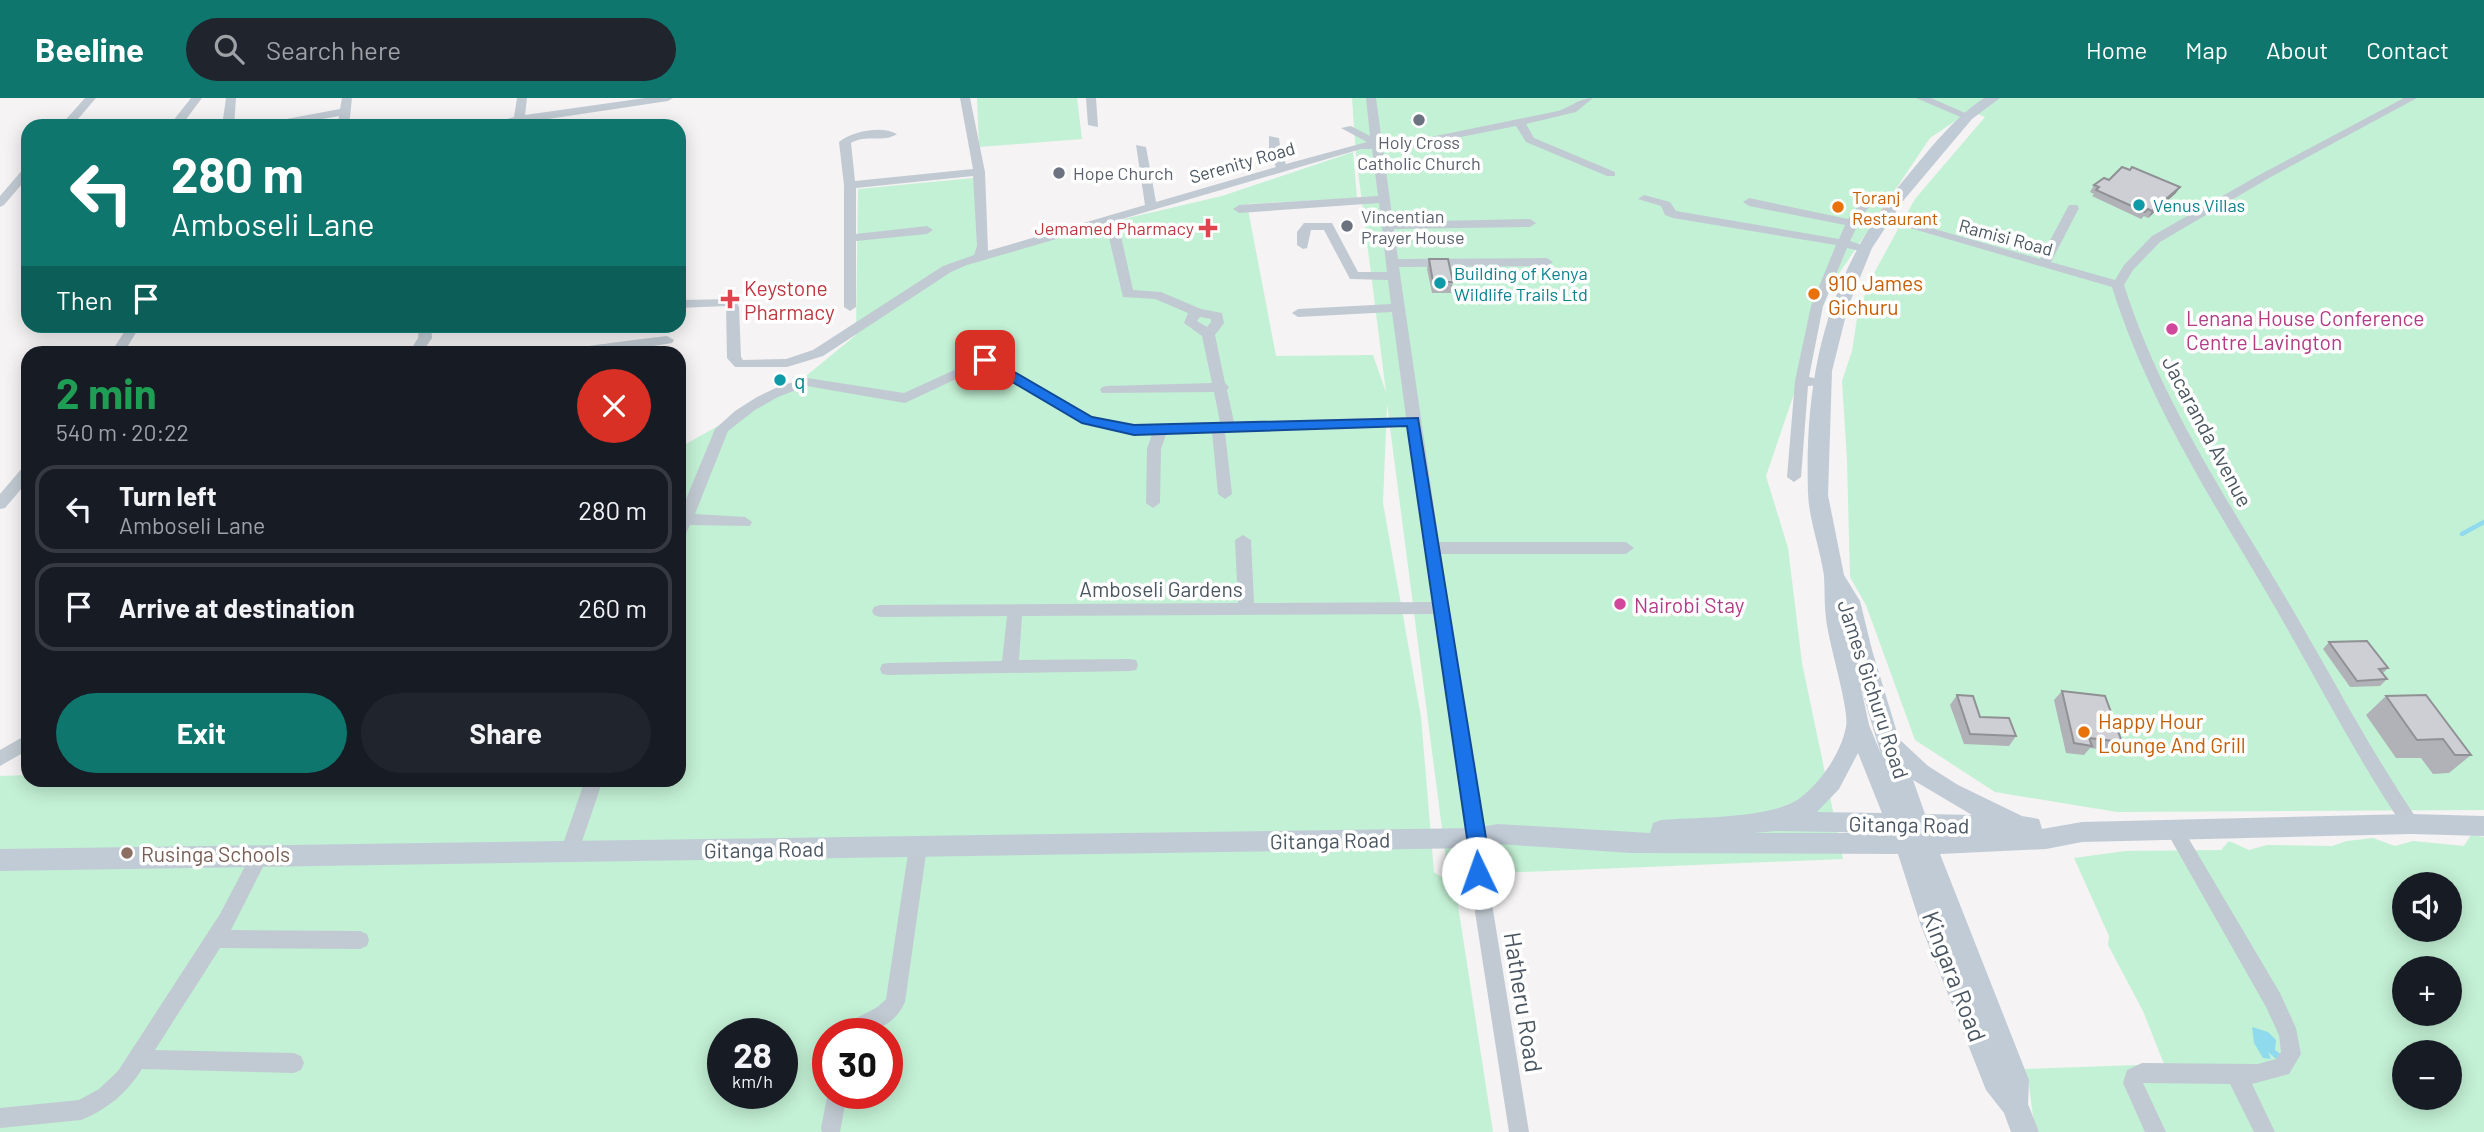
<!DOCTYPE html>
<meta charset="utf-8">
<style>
:root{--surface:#171b24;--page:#20242c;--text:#f1f3f6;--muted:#9ea1a6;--line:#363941;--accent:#0f766e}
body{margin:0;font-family:Barlow,sans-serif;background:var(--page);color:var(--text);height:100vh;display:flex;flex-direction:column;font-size:26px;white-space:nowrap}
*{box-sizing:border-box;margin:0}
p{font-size:23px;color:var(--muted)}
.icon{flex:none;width:38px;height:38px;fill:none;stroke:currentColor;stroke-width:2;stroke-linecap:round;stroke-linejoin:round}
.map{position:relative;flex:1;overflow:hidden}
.details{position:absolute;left:21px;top:248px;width:665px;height:441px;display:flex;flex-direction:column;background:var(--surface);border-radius:21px;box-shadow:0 4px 18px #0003}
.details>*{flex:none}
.top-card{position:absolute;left:21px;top:21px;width:665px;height:214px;border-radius:21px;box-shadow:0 4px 18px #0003;background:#0f766e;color:#fff;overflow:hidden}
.tools{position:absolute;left:2392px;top:774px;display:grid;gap:14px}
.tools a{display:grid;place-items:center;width:70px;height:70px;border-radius:50%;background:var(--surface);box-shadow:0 4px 18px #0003;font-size:35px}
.speed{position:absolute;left:707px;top:920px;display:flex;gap:14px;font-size:35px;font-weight:700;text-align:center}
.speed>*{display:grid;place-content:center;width:91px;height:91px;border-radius:50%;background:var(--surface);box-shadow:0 4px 18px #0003;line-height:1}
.speed small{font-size:18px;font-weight:400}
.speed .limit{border:10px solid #d22;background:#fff;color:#111}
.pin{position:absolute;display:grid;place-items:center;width:60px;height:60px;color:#fff;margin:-30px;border-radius:14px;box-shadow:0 4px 10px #0006}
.me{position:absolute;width:77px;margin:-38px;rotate:357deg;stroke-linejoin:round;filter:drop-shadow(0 0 5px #0008)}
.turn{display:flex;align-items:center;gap:24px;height:147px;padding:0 35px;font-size:32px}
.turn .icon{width:91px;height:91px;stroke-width:2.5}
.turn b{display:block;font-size:49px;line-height:60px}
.then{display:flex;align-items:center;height:66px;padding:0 35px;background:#0003;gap:14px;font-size:26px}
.round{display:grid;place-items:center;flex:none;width:74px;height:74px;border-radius:37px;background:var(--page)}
.headline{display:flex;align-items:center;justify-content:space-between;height:119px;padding:0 35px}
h1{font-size:42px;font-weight:700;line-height:52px;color:#1e9e55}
.action{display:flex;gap:14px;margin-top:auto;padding:14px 35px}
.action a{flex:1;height:80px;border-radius:42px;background:var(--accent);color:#fff;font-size:28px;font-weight:700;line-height:80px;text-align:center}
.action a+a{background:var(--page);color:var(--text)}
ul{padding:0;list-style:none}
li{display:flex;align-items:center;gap:21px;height:88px;margin:0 14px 10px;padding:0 21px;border:4px solid var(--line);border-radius:21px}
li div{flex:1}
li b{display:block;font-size:26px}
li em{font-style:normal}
header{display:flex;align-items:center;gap:42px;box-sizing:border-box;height:98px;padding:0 35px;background:var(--accent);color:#fff}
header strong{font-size:33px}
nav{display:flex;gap:38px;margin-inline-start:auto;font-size:24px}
.search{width:490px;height:63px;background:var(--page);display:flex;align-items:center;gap:18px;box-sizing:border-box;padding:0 24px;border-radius:38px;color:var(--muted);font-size:26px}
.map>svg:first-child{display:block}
.green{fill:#c3f1d5;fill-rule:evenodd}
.water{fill:#90daee}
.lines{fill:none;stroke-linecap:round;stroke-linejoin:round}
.stream{stroke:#90daee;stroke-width:4.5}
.street{fill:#c1cad2;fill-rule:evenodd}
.secondary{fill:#c1cbd6;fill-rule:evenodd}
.wall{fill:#b0b2b7}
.shaded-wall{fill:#909195}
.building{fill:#cdcfd5;stroke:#909195;stroke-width:2}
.route{fill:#1a73e8;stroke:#114b97;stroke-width:2}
.worship-dot{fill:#6b7280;stroke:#fff;stroke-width:2.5}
.culture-dot{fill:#0f9aa8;stroke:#fff;stroke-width:2.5}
.food-dot{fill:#e8710a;stroke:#fff;stroke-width:2.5}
.health-dot{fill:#e0444e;stroke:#fff;stroke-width:2.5}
.hotel-dot{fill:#d1479c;stroke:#fff;stroke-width:2.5}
.education-dot{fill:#8d6e63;stroke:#fff;stroke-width:2.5}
.labels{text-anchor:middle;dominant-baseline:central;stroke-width:7;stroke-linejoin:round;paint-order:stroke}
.far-worship-label{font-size:18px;fill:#5b616d;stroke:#fff;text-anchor:start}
.far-street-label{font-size:18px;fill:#4a5661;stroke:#fff}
.far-food-label{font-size:18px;fill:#c56008;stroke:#fff;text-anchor:start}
.far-culture-label{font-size:18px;fill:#0d838f;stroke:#fff;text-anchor:start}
.far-health-label{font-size:18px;fill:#be3a42;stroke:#fff;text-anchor:end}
.food-label{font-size:21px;fill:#c56008;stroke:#fff;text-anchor:start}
.health-label{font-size:21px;fill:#be3a42;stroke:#fff;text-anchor:start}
.hotel-label{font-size:21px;fill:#b23c85;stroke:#fff;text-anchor:start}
.culture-label{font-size:21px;fill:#0d838f;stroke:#fff;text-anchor:start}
.street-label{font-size:21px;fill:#4a5661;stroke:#fff}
.education-label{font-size:21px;fill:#785e54;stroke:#fff;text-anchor:start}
.near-street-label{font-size:24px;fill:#4a5661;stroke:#fff}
</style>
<header>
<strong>Beeline</strong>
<div class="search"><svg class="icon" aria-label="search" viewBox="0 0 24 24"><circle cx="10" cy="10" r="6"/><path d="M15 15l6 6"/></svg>Search here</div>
<nav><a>Home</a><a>Map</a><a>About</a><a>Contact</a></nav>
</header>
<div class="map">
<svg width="2484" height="1034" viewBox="0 0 2484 1034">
<rect width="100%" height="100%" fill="#f5f3f3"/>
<path class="green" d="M977,0H1077L1082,41L979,49Z
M1352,0H2484V712L2117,714L1995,694L1915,642L1866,507L1850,479L1847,362L1842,283L1852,253L1858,214L1872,179L1897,133L1915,101L1985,19L1970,13L1930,40L1834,183L1809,240L1801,275L1766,378L1788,450L1802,565L1843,761L1448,777L1387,306L1383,405L1421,619L1434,774L1455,788L1493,1034H0V678L28,677V682H679V350L806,278L856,237L858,91L973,80L987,153L1222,98L1353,54L1357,100L1247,106L1276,258L1373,257L1386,294L1356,57ZM723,936H782V996H723ZM828,936H887V996H828Z
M2471,737L2484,739V1034H2037C2030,1013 2032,992 2025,971L2164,966L2143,913L2108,847L2109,838L2074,760L2125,753L2221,752L2229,743L2249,752L2267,747L2332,748L2347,743L2373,740L2395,748L2413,743L2464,748ZM2404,786H2450V831H2404ZM2404,870H2450V915H2404ZM2404,954H2450V999H2404Z"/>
<path class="water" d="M2252,929L2268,934L2276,942L2275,952L2282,957L2276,961L2268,954L2271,961L2263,960L2254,945Z"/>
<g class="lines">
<path class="stream" d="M2462,436L2484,424"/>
<path class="street" d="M85,0H96L72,28H60Z
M191,0H202L181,28H169Z
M226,0H236L234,28H222Z
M342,0H352L349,28H337L339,18L284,28H259L265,25L340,11Z
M517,0H527L525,17L645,0H673L668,3L501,28H483L514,19Z
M960,0H970L985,74L988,153L1145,107L1136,47L1146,49L1156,104L1276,69L1269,56V38L1279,40L1281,56L1286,66L1367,44L1341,30L1351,28L1370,38L1366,0H1376L1382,44H1406L1558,13C1571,9 1579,0 1593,0L1576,14L1526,26L1534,40L1615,74V78H1607L1526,44L1516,28L1406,50L1383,51L1393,124L1530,121L1536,125L1530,129L1394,131L1398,161L1547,160L1553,164L1547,168L1399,169L1439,444H1626L1634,450L1626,456H1441L1485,740L1487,775L1529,1034H1509L1469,775L1467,740L1434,516L1022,518L1019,562L1130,561L1136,562L1138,567L1136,572L1130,573L888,577L882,576L880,571L882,566L888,565L1002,563L1007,518L880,519L874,517L872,513L874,509L880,507L1238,505L1235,442L1243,437L1251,442L1254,505L1433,504L1407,328L1225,334L1232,396L1225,401L1218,396L1212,334L1166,336L1161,351L1160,405L1153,410L1146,405L1147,351L1152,336L1134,337L1082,325L984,268L905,305L807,288L778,299L755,312L728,333L695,416L745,419L752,424L750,428L690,427L684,440L679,441V418L715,331L735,313L757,299L780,288L807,280L904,295L985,258L1091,318L1134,327L1220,324L1214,294L1102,295L1100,292L1102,289L1107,288L1212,285L1202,238L1184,225L1188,215L1155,201L1123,199L1109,140L1094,130L967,167L951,174L823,258L787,269H735L727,260L726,208L679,210V202L735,201L739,209L741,259L743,262L786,261L813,252L943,168L974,157L977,148L973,78L856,90V136L927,128L933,132L927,136L856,143V209L850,213L844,209V87L839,44C852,33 882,27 897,36C884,45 865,36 851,45L855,83L973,71ZM1361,51H1372L1378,98L1239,107L1233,111L1239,115L1379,105L1387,174H1358L1332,125H1304L1297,134V147L1303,151L1307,150L1311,132H1324L1350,181L1388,182L1391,206L1298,211L1292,215L1298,219L1392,214L1406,319L1234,324L1227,292L1229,289L1225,285L1215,237L1224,225L1222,215L1201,211L1161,194L1133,192L1121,138L1105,126ZM1200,219L1211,221V224L1207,229L1197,223Z
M1086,0H1096L1098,29L1088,27Z
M1916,0H1931L1972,18L1963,20Z
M2404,0H2417L2269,80L2160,144L2133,172L2124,187C2162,305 2225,397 2287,502C2330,575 2369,650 2417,721L2420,726L2417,731L2411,734L2405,731C2357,661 2319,585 2276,511C2215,406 2149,307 2112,189L1879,121L1885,117L1889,118L2040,161L2069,107H2077L2079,110L2051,164L2115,182L2124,167L2152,138L2261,76Z
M28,69V79L4,107L0,109V98L24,70Z
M1871,95L1896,97L1902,101L1896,105L1874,103L1862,118L1850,143L1870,150L1864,154L1847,150L1823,208L1809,279L1818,281L1820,284L1818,287L1808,288L1801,379L1794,384L1787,379L1795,283L1811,208L1836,147L1673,120L1665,117L1661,108L1638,101L1644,97L1670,104L1676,113L1839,141L1845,127L1749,108L1743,104L1749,100L1848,121L1867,97Z
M128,228H140L123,256H110Z
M419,228H431L432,240L421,256H408L418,240Z
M667,238L674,242L672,245L605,256H549C554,251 651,240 667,238Z
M28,368V383L5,410L0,411V396L23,369Z
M28,636V652L0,668V652Z
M585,682H603L579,752L576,758L570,760L564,758L561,752Z
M2174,723L2180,726L2280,895L2296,930L2301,956L2289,976L2252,986L2275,1034H2254L2230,986L2143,985L2166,1034H2145L2123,985L2127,972L2142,965L2258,966L2276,961L2281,954L2279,937L2266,909L2165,731L2168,726Z
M918,741L924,743L927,749L905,904C893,931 868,936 841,936C849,917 873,917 886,901L909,749L912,743Z
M259,751L265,753L268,759L231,832L360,833L367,836L369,842L367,848L360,851L220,850L155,952L294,955L301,958L304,965L301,972L294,975L142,971C127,995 108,1011 81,1022L0,1030V1010L79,1002L99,991L118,973L220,816L253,753Z
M828,994V996H847L840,1034H822L821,1030Z"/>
<path class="secondary" d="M1984,0H2000L1972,21L1903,103L1872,150L1848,209L1832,273L1828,397L1844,477L1860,503L1872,552L1899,641L1928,668L1958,687L2022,718L2039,721L2042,731L2082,724L2411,716L2484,718V738L2411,736L2082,744L2046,751L1940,756L2029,982L2028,1006L2039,1034H2011L2004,1015L1986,992L1921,828L1898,756L1631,755L1498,746L1476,750L0,773V751L1476,730L1498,726L1650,735L1653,725L1661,722C1698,719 1772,721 1800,700C1821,684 1841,655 1846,629C1850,612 1828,544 1826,520C1824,506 1825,492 1824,478C1820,450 1809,422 1808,395C1804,269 1830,167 1913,71C1935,45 1955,19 1984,0ZM1861,590L1881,656L1869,627ZM1858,655L1882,715L1817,714L1839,691ZM1913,682L1972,717L1925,716ZM1776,733L1888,735H1754Z"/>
</g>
<path class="wall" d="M2109,82L2176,95L2148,120L2144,118L2141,121L2092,98L2094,96L2090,94L2094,87Z
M1429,161L1453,184L1451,195H1432L1427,171Z
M2329,544L2388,570L2383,575L2387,581L2380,588L2350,589L2323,551Z
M2062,593L2122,644L2114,653L2090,650L2084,657L2066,655L2054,602Z
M1957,597L1980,619L2016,638L2009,648L1964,646L1950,607Z
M2386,598L2471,657L2449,675L2433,676L2421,660H2396L2366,617Z"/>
<path class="shaded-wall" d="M2180,89L2176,95L2148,120L2152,113Z"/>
<path class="building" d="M2122,69L2130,72L2132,69L2180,89L2152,113L2148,111L2145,114L2096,92L2099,89L2094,87L2104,80L2109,82Z
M1429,161H1448L1453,184H1433Z
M2367,543L2388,570L2379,571L2387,581L2357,583L2329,544Z
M2062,593L2105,598L2122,644L2089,640L2092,648L2074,645Z
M1957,597L1973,598L1980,619L2009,620L2016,638L1970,636Z
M2426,597L2471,657H2455L2443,641L2417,642L2386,598Z"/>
<path class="route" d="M985,257L1092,319L1134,327L1418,320L1486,740L1488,775L1485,781L1478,783L1472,781L1467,740L1407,328L1134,337L1082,325L980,265V259Z"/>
<g class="worship-dot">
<circle cx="1419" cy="22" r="7"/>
<circle cx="1059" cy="75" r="7"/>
<circle cx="1347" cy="128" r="7"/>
</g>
<g class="culture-dot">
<circle cx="2139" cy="107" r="7"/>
<circle cx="1440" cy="185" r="7"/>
<circle cx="780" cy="282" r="7"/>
</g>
<g class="food-dot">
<circle cx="1838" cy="109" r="7"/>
<circle cx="1814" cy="196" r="7"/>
<circle cx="2084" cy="634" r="7"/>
</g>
<g class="health-dot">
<path d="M1204.5 119.5h7v7h7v7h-7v7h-7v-7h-7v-7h7z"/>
<path d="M726.5 190.5h7v7h7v7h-7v7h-7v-7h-7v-7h7z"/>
</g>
<g class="hotel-dot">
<circle cx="2172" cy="231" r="7"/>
<circle cx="1620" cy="506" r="7"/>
</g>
<circle class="education-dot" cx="127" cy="755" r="7"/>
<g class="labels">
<g class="far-worship-label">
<text x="1419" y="44" text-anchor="middle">Holy Cross<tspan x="1419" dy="21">Catholic Church</tspan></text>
<text x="1073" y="75">Hope Church</text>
<text x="1361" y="118">Vincentian<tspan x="1361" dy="21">Prayer House</tspan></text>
</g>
<g class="far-street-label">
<text transform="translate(1242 64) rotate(-16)">Serenity Road</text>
<text transform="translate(2006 139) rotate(15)">Ramisi Road</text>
</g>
<g class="far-food-label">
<text x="1852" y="99">Toranj<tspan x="1852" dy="21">Restaurant</tspan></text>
</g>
<g class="far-culture-label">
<text x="2153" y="107">Venus Villas</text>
<text x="1454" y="175">Building of Kenya<tspan x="1454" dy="21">Wildlife Trails Ltd</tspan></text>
</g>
<g class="far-health-label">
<text x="1194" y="130">Jemamed Pharmacy</text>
</g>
<g class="food-label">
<text x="1828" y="184">910 James<tspan x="1828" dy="24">Gichuru</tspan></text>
<text x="2098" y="622">Happy Hour<tspan x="2098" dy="24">Lounge And Grill</tspan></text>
</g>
<g class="health-label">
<text x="744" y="189">Keystone<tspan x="744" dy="24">Pharmacy</tspan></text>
</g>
<g class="hotel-label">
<text x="2186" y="219">Lenana House Conference<tspan x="2186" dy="24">Centre Lavington</tspan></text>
<text x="1634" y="506">Nairobi Stay</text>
</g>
<g class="culture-label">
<text x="794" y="282">q</text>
</g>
<g class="street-label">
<text transform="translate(2208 333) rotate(62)">Jacaranda Avenue</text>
<text x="1161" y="490">Amboseli Gardens</text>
<text transform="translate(1874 591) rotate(72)">James Gichuru Road</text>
<text transform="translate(1909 726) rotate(1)">Gitanga Road</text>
<text transform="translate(1330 742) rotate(-1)">Gitanga Road</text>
<text transform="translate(764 751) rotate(-1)">Gitanga Road</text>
</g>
<g class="education-label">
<text x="141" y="755">Rusinga Schools</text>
</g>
<g class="near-street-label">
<text transform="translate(1955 878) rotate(69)">Kingara Road</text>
<text transform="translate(1524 904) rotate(81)">Hatheru Road</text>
</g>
</g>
</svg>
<div class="tools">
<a><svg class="icon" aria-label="sound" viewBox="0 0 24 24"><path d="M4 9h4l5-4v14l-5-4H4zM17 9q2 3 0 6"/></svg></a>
<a>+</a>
<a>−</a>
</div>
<div class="speed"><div>28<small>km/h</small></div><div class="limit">30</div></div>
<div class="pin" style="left:985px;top:262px;background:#d93025"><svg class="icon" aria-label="arrive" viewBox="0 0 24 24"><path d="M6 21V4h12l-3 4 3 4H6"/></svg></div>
<svg class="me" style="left:1478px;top:775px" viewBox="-20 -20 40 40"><circle r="19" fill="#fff"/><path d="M0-13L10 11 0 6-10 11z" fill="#1a73e8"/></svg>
<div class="top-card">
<div class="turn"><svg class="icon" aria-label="left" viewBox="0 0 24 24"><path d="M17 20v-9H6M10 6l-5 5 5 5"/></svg><div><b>280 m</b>Amboseli Lane</div></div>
<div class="then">Then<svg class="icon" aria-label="arrive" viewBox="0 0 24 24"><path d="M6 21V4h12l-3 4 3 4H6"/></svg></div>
</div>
<section class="details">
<div class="headline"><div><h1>2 min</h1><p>540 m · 20:22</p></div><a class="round" style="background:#d93025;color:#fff"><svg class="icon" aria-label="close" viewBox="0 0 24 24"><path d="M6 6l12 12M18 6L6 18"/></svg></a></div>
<ul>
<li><svg class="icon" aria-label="left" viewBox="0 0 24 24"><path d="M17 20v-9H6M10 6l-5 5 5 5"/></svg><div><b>Turn left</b><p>Amboseli Lane</p></div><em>280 m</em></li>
<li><svg class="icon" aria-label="arrive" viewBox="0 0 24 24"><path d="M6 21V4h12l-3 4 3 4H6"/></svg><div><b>Arrive at destination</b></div><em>260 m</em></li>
</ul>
<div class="action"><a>Exit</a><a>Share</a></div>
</section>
</div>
